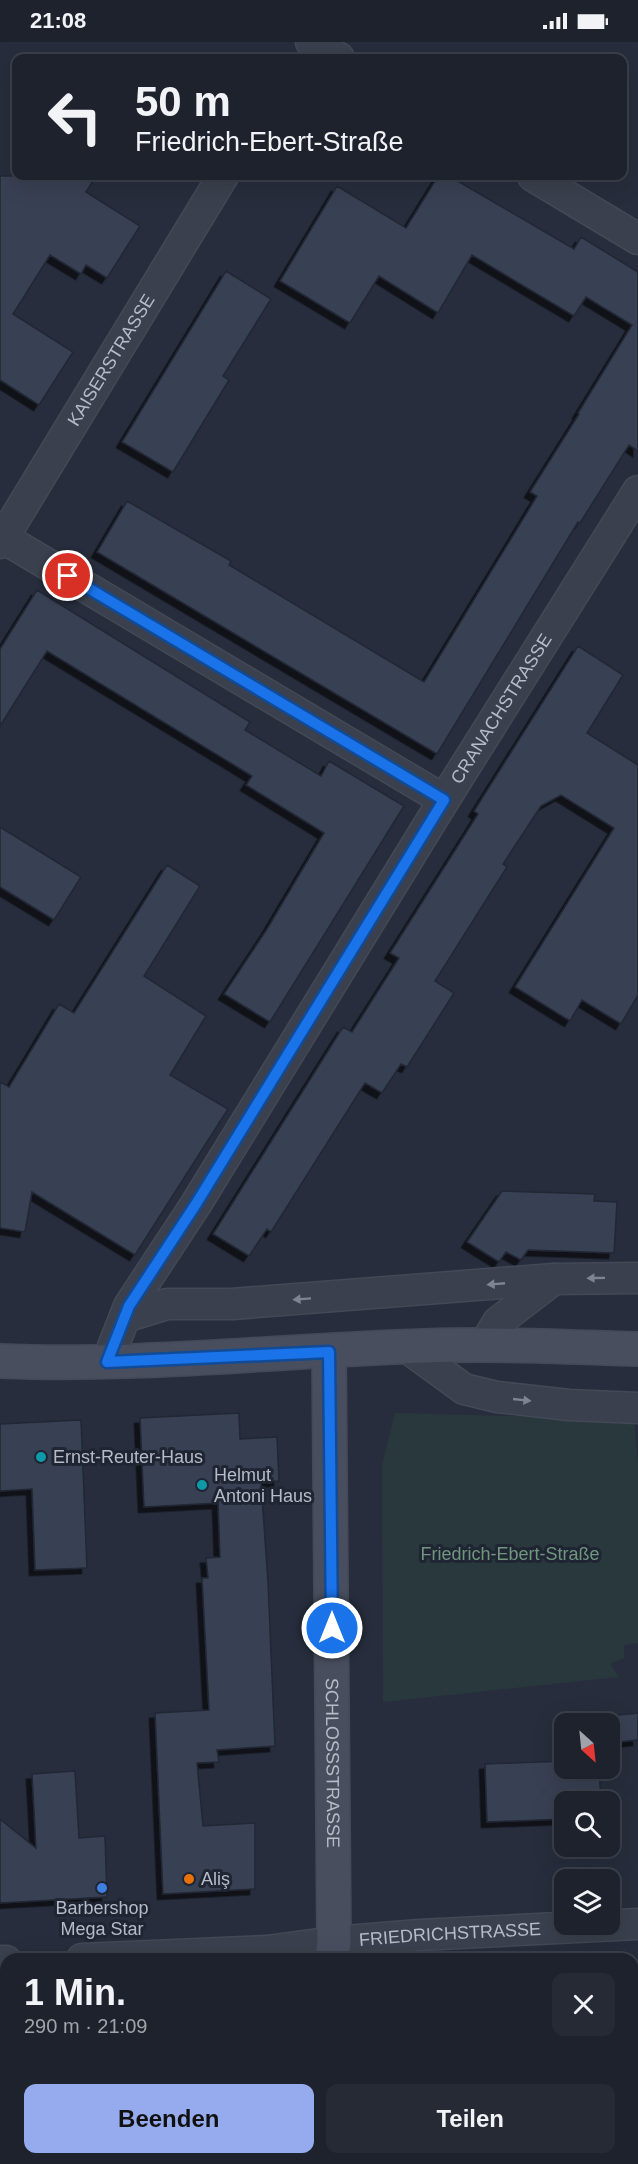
<!DOCTYPE html>
<html lang="de">
<meta charset="utf-8">
<style>
:root{--surface:#1d222d;--page:#252a35;--text:#f1f3f6;--muted:#a0a4aa;--line:#3b3f49;--accent:#95abee}
body{margin:0;font-family:Helvetica,sans-serif;background:var(--page);color:var(--text);height:100vh;display:flex;flex-direction:column;font-size:22px;white-space:nowrap}
*{box-sizing:border-box;margin:0}
p{font-size:20px;color:var(--muted)}
.icon{flex:none;width:33px;height:33px;fill:none;stroke:currentColor;stroke-width:2;stroke-linecap:round;stroke-linejoin:round}
.map{position:relative;flex:1;overflow:hidden}
.panel{position:absolute;left:0px;top:1911px;width:639px;height:212px;display:flex;flex-direction:column;background:var(--surface);border-radius:18px 18px 0 0;box-shadow:0 6px 24px #0002,0 0 0 2px var(--line)}
.panel>*{flex:none}
.guide{position:absolute;left:12px;top:12px;width:615px;height:126px;border-radius:12px;box-shadow:0 6px 24px #0002,0 0 0 2px var(--line);background:#1d222d;color:var(--text);overflow:hidden}
.needle{width:39px;rotate:153deg}
.tools{position:absolute;left:554px;top:1671px;display:grid;gap:12px}
.tools a{display:grid;place-items:center;width:66px;height:66px;border-radius:12px;background:var(--surface);box-shadow:0 6px 24px #0002,0 0 0 2px var(--line);font-size:30px}
.pin{position:absolute;display:grid;place-items:center;width:51px;height:51px;color:#fff;margin:-26px;border:3px solid #fff;border-radius:50%;box-shadow:0 2px 6px #0007}
.me{position:absolute;width:66px;margin:-33px;rotate:0deg;stroke-linejoin:round;filter:drop-shadow(0 0 4px #0008)}
.turn{display:flex;align-items:center;gap:21px;height:126px;padding:0 24px;font-size:27px}
.turn .icon{width:78px;height:78px;stroke-width:2.5}
.turn b{display:block;font-size:42px;line-height:51px}
.round{display:grid;place-items:center;flex:none;width:63px;height:63px;border-radius:12px;background:var(--page)}
.overview{display:flex;align-items:center;justify-content:space-between;height:102px;padding:0 24px}
h1{font-size:36px;font-weight:700;line-height:45px}
.primary-button{display:flex;gap:12px;margin-top:auto;padding:12px 24px}
.primary-button a{flex:1;height:69px;border-radius:12px;background:var(--accent);color:#111;font-size:24px;font-weight:700;line-height:69px;text-align:center}
.primary-button a+a{background:var(--page);color:var(--text)}
.status{display:flex;justify-content:space-between;align-items:center;height:42px;padding:0 30px;background:var(--surface);direction:ltr}
.status svg{height:16px;fill:currentColor}
.map>svg:first-child{display:block}
.green{fill:#29383d}
.building{fill:#394152;stroke:#212734;stroke-width:1.5;filter:url(#shadow)}
.lines{fill:none;stroke-linecap:round;stroke-linejoin:round}
.minor-casing{stroke:#434956;stroke-width:33}
.secondary-casing{stroke:#434956;stroke-width:36}
.minor{stroke:#3a404d;stroke-width:30}
.secondary{stroke:#494e5f;stroke-width:33}
.oneway{fill:#7e8491}
.route-casing{stroke:#114b97;stroke-width:15}
.route{stroke:#1a73e8;stroke-width:10}
.culture-dot{fill:#0f9aa8;stroke:#1f2532;stroke-width:2}
.food-dot{fill:#e8710a;stroke:#1f2532;stroke-width:2}
.shop-dot{fill:#3f7fe0;stroke:#1f2532;stroke-width:2}
.labels{text-anchor:middle;dominant-baseline:central;stroke-width:6;stroke-linejoin:round;paint-order:stroke}
.street-label{font-size:18px;fill:#b6bbc8;stroke:#1f2532}
.poi-label{font-size:18px;fill:#b6bbc8;stroke:#1f2532;text-anchor:start}
.park-label{font-size:18px;fill:#70967e;stroke:#1f2532}
</style>
<div class="status"><b>21:08</b><svg viewBox="0 0 49 12"><path d="M0 12V9h3v3zM5 12V6h3v6zM10 12V3h3v9zM15 12V0h3v12zM26 1h20v11H26zM47 4h2v5h-2z"/></svg></div>
<div class="map">
<svg width="638" height="2122" viewBox="0 0 638 2122">
<defs>
<filter id="shadow"><feDropShadow dx="-5.5" dy="5.5" stdDeviation="0" flood-color="#0009"/></filter>
</defs>
<rect width="100%" height="100%" fill="#272d3c"/>
<path class="green" d="M395,1371L634,1377L638,1423V1601L624,1603V1616L610,1622L619,1635L383,1660L382,1423Z"/>
<path class="building" d="M0,134H96L86,150L140,184L107,236L86,223L81,232L50,213L13,272L73,310L39,363L0,338Z
M438,134H449L574,207L581,195L638,230V409L629,403L580,481L578,480L437,712L97,510L127,459L231,519L229,523L424,640L537,454L530,450L579,372L578,371L632,283L586,255L574,274L472,213L438,271L379,234L350,281L280,239L337,144L406,186Z
M226,229L271,257L223,334L229,338L173,430L122,400Z
M37,548L250,680L245,688L321,734L329,719L404,764L270,980L224,952L267,887L324,791L246,743L252,734L47,609L0,684V607Z
M578,604L623,633L587,691L638,723V953L621,982L582,958L570,979L515,945L614,786L561,753L541,764L503,822L507,825L435,939L454,951L407,1025L401,1022L382,1051L365,1041L271,1190L267,1187L249,1214L213,1192L343,985L352,990L399,916L390,911L478,772L474,769Z
M0,785L81,835L54,878L0,845Z
M167,823L200,844L144,934L206,974L170,1033L228,1067L135,1213L32,1150L25,1190L0,1186V1040L9,1045L59,962L74,971Z
M502,1149L595,1152L594,1159L617,1160L614,1211L528,1208L521,1218L506,1210L499,1220L467,1200Z
M239,1371L240,1397L277,1395L279,1439L261,1440L268,1540L275,1704L217,1708L219,1720L197,1721L203,1784L255,1781V1847L163,1852L155,1671L209,1668L202,1536H208L206,1516L220,1515L218,1461L144,1465L140,1376Z
M81,1378L87,1526L35,1528L32,1447L0,1449V1382Z
M638,1671V1698L609,1701V1682H599L598,1675Z
M564,1719V1726H599L601,1760H564V1777L487,1780L485,1722Z
M75,1729L79,1796L105,1794L107,1855L0,1861V1777L36,1806L32,1732Z"/>
<g class="lines">
<defs>
<g id="minor">
<path d="M311,0L339,16"/>
<path d="M533,134L638,197"/>
<path d="M0,494L444,758"/>
<path id="s1" d="M0,501L223,134"/>
<path d="M125,1275L167,1262H232L554,1237L638,1236"/>
<path d="M485,1302L498,1280L554,1237"/>
<path d="M405,1304L464,1347L497,1355L569,1363L638,1366"/>
<path id="s2" d="M107,1320L129,1264L196,1162L444,758L638,449"/>
<path id="s3" d="M82,1917L267,1909L334,1900L420,1893L638,1882"/>
<path d="M0,1919H6"/>
</g>
<g id="secondary">
<path id="s4" d="M329,1310L334,1900L332,1917"/>
<path d="M0,1319C142,1325 283,1308 424,1304C495,1301 567,1305 638,1307"/>
<path d="M320,2116V2122"/>
</g>
</defs>
<use href="#minor" class="minor-casing"/>
<use href="#secondary" class="secondary-casing"/>
<use href="#minor" class="minor"/>
<use href="#secondary" class="secondary"/>
</g>
<defs><path id="oneway-solid" d="M-6-.8H1V-3.2L6.5 0L1 3.2V.8H-6Z" transform="scale(1.5)"/></defs>
<g class="oneway">
<use href="#oneway-solid" transform="translate(596 1236) rotate(179)"/>
<use href="#oneway-solid" transform="translate(496 1242) rotate(175)"/>
<use href="#oneway-solid" transform="translate(302 1257) rotate(176)"/>
<use href="#oneway-solid" transform="translate(522 1358) rotate(6)"/>
</g>
<g class="lines">
<defs>
<path id="route" d="M68,534L444,758L196,1162L129,1264L107,1320L329,1310L332,1586"/>
</defs>
<use href="#route" class="route-casing"/>
<use href="#route" class="route"/>
</g>
<g class="culture-dot">
<circle cx="41" cy="1415" r="6"/>
<circle cx="202" cy="1443" r="6"/>
</g>
<circle class="food-dot" cx="189" cy="1837" r="6"/>
<circle class="shop-dot" cx="102" cy="1846" r="6"/>
<g class="labels">
<g class="street-label">
<text stroke="none"><textPath href="#s1" startOffset="214">KAISERSTRASSE</textPath></text>
<text stroke="none"><textPath href="#s2" startOffset="764">CRANACHSTRASSE</textPath></text>
<text stroke="none"><textPath href="#s4" startOffset="411">SCHLOSSSTRASSE</textPath></text>
<text stroke="none"><textPath href="#s3" startOffset="369">FRIEDRICHSTRASSE</textPath></text>
</g>
<g class="poi-label">
<text x="53" y="1415">Ernst-Reuter-Haus</text>
<text x="214" y="1433">Helmut<tspan x="214" dy="21">Antoni Haus</tspan></text>
<text x="201" y="1837">Aliş</text>
<text x="102" y="1866" text-anchor="middle">Barbershop<tspan x="102" dy="21">Mega Star</tspan></text>
</g>
<g class="park-label">
<text x="510" y="1512">Friedrich-Ebert-Straße</text>
</g>
</g>
</svg>
<div class="tools">
<a><svg class="needle" viewBox="-14 -14 28 28"><path d="M0-13l5 13h-10z" fill="#e53935"/><path d="M0 13l5-13h-10z" fill="#a0a4aa"/></svg></a>
<a><svg class="icon" aria-label="search" viewBox="0 0 24 24"><circle cx="10" cy="10" r="6"/><path d="M15 15l6 6"/></svg></a>
<a><svg class="icon" aria-label="layers" viewBox="0 0 24 24"><path d="M12 4l9 5-9 5-9-5zM3 14l9 5 9-5"/></svg></a>
</div>
<div class="pin" style="left:68px;top:534px;background:#d93025"><svg class="icon" aria-label="arrive" viewBox="0 0 24 24"><path d="M6 21V4h12l-3 4 3 4H6"/></svg></div>
<svg class="me" style="left:332px;top:1586px" viewBox="-20 -20 40 40"><circle r="17" fill="#1a73e8" stroke="#fff" stroke-width="3"/><path d="M0-11L8 9 0 5-8 9z" fill="#fff"/></svg>
<div class="guide">
<div class="turn"><svg class="icon" aria-label="left" viewBox="0 0 24 24"><path d="M17 20v-9H6M10 6l-5 5 5 5"/></svg><div><b>50 m</b>Friedrich-Ebert-Straße</div></div>
</div>
<section class="panel">
<div class="overview"><div><h1>1 Min.</h1><p>290 m · 21:09</p></div><a class="round"><svg class="icon" aria-label="close" viewBox="0 0 24 24"><path d="M6 6l12 12M18 6L6 18"/></svg></a></div>
<div class="primary-button"><a>Beenden</a><a>Teilen</a></div>
</section>
</div>
